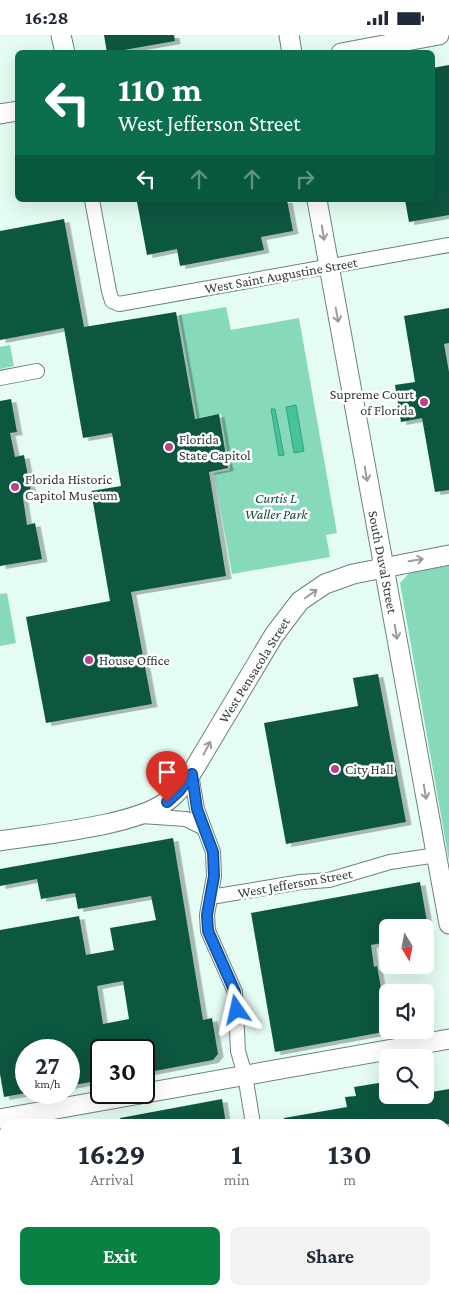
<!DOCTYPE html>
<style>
:root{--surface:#fff;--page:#f2f2f3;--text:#1f2937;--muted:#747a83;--accent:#0b8043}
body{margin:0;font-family:"Crimson Pro",serif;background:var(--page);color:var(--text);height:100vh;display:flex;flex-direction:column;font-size:19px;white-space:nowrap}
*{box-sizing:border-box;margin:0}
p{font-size:16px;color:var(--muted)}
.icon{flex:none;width:28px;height:28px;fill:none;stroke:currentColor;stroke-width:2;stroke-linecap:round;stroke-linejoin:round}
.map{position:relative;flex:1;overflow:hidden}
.sheet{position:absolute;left:0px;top:1084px;width:450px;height:176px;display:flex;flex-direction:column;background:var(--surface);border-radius:15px 15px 0 0;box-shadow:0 5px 20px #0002}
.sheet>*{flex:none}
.hud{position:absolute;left:15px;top:15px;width:420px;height:152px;border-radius:8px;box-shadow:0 5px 20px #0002;background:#0b6e4f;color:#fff;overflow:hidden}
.needle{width:32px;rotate:170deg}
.tools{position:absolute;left:379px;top:884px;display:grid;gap:10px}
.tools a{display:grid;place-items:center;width:55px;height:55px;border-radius:8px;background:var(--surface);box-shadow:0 5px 20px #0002;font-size:25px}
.speed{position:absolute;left:15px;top:1004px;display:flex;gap:10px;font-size:25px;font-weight:700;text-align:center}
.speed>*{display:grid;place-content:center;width:65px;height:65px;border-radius:50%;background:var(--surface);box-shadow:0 5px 20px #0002;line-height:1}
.speed small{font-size:12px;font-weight:400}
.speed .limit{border:2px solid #111;border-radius:8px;background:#fff;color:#111}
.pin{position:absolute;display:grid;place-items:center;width:42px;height:42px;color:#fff;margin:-51px -21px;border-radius:50% 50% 50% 0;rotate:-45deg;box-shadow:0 0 5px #0007}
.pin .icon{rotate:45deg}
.me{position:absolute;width:55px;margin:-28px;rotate:349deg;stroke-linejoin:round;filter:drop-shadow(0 0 4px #0008)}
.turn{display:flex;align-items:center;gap:18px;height:105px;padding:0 20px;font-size:22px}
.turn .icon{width:65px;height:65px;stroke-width:2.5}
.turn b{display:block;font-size:35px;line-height:42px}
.lanes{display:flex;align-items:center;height:48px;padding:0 20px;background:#0003;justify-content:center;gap:25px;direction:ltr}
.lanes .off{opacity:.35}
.eta{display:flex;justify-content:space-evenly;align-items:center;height:85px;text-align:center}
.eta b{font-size:30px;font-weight:700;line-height:35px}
.button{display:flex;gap:10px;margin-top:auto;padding:10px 20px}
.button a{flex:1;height:58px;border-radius:8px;background:var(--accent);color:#fff;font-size:20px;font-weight:700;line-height:58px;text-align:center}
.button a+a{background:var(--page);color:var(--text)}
.status{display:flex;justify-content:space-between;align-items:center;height:35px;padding:0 25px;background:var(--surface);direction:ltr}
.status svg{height:14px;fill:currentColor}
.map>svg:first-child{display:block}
.green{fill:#86daba}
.water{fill:#42c59b;stroke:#3d9c7d}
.building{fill:#0c5741;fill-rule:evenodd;filter:url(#shadow)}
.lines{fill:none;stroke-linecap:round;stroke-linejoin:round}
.street-casing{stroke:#6d837a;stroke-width:16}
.secondary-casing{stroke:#6d837a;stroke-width:21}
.street{stroke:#fff;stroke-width:14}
.secondary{stroke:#fff;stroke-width:19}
.oneway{stroke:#989d9a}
.route-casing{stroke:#114b97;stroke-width:12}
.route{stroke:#1a73e8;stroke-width:9}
.poi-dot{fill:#bf3f8a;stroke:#fff;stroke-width:2}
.labels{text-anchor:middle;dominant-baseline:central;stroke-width:5;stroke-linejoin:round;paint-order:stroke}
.street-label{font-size:14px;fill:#313b36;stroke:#fff}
.poi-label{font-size:14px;fill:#313b36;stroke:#fff;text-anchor:start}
.park-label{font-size:14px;font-style:italic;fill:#144a39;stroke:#fff}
</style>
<div class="status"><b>16:28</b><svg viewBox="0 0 49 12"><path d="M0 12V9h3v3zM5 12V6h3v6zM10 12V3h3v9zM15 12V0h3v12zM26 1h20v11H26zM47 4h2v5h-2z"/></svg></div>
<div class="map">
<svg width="449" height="1259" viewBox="0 0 449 1259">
<defs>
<filter id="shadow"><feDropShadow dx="5.5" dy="3" stdDeviation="0" flood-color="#0004"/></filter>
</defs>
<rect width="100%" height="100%" fill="#e4fcf1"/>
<path class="green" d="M226,272L231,295L299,283L337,498L326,500L330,522L232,539L214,438L230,435L221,379L197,383L179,280Z
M10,310L14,331L0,334V312Z
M449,529V826L400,548L411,536Z
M7,558L16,608L0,611V559Z"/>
<path class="water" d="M296,370L304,416L294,418L286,372Z
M271,374H275L284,420L279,421Z"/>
<path class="building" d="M104,0H174L175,6L107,18Z
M449,30V180L409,187L405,165H432V33Z
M147,165H287L293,196L261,202L264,215L180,231L177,214L147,220L137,167Z
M64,184L84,292L176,277L195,384L219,379L228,433L209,437L226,541L131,557L152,669L46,688L26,582L110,566L91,456L121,451L112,398L83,403L64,293L0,305V196Z
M449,273V308L444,309L449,337V455L435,457L422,383L401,387L395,350L415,347L404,281Z
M11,364L17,397L10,398L15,422L24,420L32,462L23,463L27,490L35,488L42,524L0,531V366Z
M378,639L406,787L286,809L264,688L358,671L353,643Z
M173,803L203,985L212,983L218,1019L213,1025L144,1038V1015H101V1045L69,1051V1015H26V1058L4,1062L0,1039V895L79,881L86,920L114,915L110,893L156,885L151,861L78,874L75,858L41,864L37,844L0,851V834ZM123,946L129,984L103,989L97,951Z
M420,847L428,892H388V907L371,910L374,932L377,931L389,996L275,1017L251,878Z
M385,1047L388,1060H398V1063L449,1054V1089H284V1083L347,1072L345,1062L356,1061L354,1052Z
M222,1064L226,1089H121L120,1083Z"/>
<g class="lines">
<defs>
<path id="street" d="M92,165L109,256L112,266L119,269L449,210
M0,343L37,336
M191,739L197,774L213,817L214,841L207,880L208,896L235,957L238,1016L245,1040L253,1089
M141,781L186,784L202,792
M211,862L301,847L329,845L390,827L437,820
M283,1255L284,1259"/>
<path id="secondary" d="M61,0L65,18
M289,0L292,18
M341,18L439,0
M0,79L18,76
M317,165L449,889
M0,806C42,799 134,791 166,767C177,759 184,750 191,739L274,600L300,566L325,549L353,539L449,520
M0,1084L449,1004"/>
</defs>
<use href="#street" class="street-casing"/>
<use href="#secondary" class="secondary-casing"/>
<use href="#street" class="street"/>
<use href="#secondary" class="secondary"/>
</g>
<defs><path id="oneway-shaft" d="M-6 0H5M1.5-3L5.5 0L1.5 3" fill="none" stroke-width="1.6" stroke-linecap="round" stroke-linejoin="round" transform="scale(1.25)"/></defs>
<g class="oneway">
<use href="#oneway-shaft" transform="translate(323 198) rotate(81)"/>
<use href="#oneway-shaft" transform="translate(337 280) rotate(80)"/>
<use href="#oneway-shaft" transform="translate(366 439) rotate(80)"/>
<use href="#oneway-shaft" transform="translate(416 525) rotate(-10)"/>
<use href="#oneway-shaft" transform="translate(311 559) rotate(-35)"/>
<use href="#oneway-shaft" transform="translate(396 597) rotate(80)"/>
<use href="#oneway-shaft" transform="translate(207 713) rotate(-62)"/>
<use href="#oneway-shaft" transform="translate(425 757) rotate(80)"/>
</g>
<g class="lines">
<defs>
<path id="route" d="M167,767L179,756L192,739L197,774L213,817L214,841L207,880L208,896L235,957L237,975"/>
</defs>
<use href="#route" class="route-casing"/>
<use href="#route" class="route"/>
</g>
<g class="poi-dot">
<circle cx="424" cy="367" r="5"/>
<circle cx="169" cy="412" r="5"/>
<circle cx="15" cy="452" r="5"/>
<circle cx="89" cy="625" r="5"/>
<circle cx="335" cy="734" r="5"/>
</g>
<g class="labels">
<g class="street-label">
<text transform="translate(281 240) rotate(-10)">West Saint Augustine Street</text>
<text transform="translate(383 527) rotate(79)">South Duval Street</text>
<text transform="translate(254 635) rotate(-58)">West Pensacola Street</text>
<text transform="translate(295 848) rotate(-10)">West Jefferson Street</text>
</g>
<g class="poi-label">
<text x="414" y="359" text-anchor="end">Supreme Court<tspan x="414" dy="16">of Florida</tspan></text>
<text x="179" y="404">Florida<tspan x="179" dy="16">State Capitol</tspan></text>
<text x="25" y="444">Florida Historic<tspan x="25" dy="16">Capitol Museum</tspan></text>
<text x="99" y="625">House Office</text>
<text x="345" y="734">City Hall</text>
</g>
<g class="park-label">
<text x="276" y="463">Curtis L<tspan x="276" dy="16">Waller Park</tspan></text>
</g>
</g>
</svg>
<div class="tools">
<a><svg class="needle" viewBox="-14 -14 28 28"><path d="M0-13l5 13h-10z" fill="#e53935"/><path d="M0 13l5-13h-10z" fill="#747a83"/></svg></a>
<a><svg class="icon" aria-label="sound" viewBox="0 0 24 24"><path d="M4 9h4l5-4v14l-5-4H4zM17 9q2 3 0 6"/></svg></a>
<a><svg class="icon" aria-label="search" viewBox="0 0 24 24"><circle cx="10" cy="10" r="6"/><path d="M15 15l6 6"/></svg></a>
</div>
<div class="speed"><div>27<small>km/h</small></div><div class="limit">30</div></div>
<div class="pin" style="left:167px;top:767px;background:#d93025"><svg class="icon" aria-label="arrive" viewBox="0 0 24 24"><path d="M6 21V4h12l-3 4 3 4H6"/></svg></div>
<svg class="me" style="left:237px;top:975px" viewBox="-20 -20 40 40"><path d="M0-17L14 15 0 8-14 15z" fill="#1a73e8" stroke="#fff" stroke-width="4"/></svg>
<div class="hud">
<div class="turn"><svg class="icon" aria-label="left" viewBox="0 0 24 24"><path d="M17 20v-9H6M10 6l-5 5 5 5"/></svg><div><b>110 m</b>West Jefferson Street</div></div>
<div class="lanes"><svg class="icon" aria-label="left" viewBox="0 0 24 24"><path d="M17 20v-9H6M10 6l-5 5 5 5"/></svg><svg class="icon off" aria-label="ahead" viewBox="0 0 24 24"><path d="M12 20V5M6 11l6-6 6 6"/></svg><svg class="icon off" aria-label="ahead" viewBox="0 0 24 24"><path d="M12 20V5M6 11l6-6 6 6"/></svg><svg class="icon off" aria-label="right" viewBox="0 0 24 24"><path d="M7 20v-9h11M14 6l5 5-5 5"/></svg></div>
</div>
<section class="sheet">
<div class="eta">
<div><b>16:29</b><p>Arrival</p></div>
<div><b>1</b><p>min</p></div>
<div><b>130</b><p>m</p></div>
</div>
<div class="button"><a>Exit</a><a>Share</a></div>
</section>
</div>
